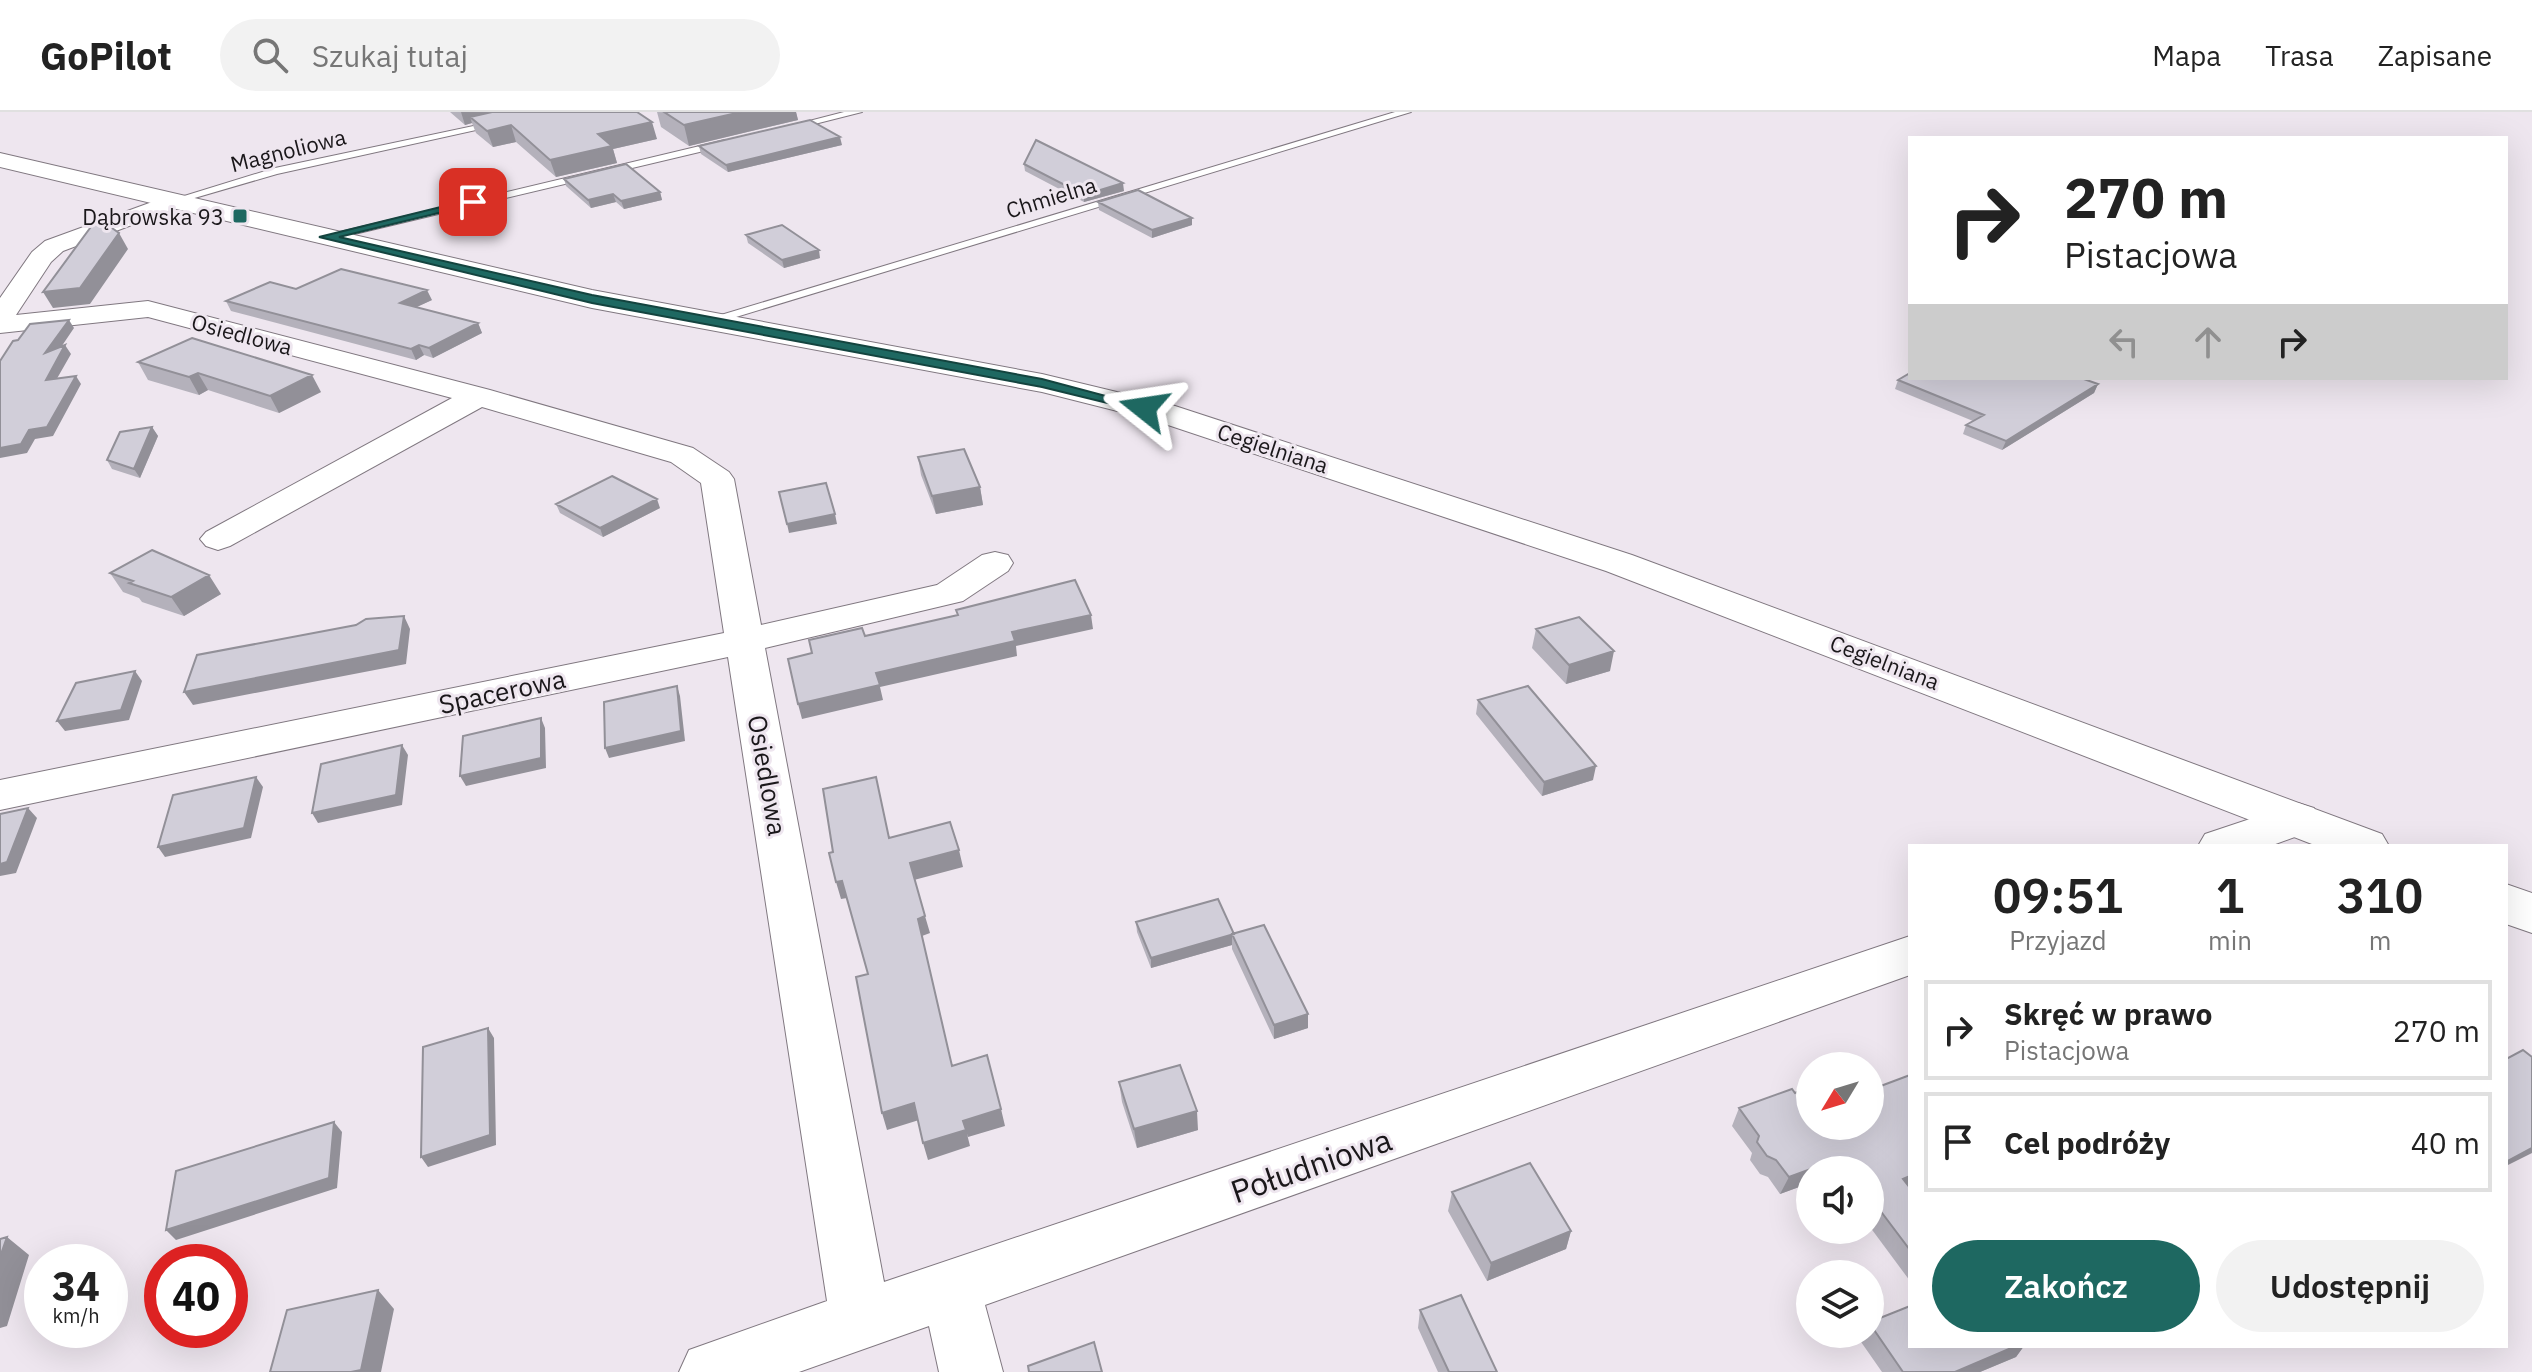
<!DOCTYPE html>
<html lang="pl">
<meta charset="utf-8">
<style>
:root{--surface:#fff;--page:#f2f2f2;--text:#222;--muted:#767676;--line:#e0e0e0;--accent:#1e6861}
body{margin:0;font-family:"IBM Plex Sans",sans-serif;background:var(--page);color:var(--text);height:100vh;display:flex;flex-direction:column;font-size:30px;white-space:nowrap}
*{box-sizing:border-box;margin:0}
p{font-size:26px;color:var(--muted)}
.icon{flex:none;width:44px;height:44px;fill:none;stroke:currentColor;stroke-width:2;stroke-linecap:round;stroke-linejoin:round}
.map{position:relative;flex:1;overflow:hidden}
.panel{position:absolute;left:1908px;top:732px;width:600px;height:504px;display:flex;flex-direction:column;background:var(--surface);border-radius:0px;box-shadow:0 8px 32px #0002}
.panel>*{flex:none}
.hud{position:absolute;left:1908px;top:24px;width:600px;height:244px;border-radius:0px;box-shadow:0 8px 32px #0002;background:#fff;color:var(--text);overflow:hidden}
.needle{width:52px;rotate:232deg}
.fabs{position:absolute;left:1796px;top:940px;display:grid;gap:16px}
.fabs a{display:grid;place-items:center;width:88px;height:88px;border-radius:50%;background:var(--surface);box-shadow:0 8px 32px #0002;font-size:40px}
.speed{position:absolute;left:24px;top:1132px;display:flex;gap:16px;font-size:40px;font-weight:700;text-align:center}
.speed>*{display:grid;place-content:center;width:104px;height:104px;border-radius:50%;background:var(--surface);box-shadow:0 8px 32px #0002;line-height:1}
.speed small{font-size:20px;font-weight:400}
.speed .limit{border:12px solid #d22;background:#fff;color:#111}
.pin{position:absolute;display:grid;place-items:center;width:68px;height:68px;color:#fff;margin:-34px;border-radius:16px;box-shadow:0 4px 12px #0006}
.me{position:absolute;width:88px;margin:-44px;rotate:285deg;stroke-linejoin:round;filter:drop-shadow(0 0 6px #0008)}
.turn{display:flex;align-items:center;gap:28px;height:168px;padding:0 24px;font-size:36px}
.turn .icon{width:104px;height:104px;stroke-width:2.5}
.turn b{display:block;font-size:56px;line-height:68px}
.lanes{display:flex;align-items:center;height:76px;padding:0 24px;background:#0003;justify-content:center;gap:40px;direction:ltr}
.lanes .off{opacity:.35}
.eta{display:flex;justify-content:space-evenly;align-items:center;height:136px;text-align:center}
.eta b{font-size:48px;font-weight:600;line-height:56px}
.cta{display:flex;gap:16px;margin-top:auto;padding:16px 24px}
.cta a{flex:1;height:92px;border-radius:48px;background:var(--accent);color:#fff;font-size:32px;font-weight:600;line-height:92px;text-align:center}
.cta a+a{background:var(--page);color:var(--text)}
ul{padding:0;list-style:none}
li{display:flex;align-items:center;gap:24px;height:100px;margin:0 16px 12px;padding:0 8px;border:4px solid var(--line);border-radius:0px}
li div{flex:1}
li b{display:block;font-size:30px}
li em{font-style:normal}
header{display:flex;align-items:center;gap:48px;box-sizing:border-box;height:112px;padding:0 40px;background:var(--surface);border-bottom:2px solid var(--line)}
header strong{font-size:38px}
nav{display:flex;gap:44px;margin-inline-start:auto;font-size:28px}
.search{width:560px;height:72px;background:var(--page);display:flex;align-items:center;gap:20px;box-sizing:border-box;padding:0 28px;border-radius:44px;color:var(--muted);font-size:30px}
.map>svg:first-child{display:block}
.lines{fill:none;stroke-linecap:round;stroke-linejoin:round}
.lane-casing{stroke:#807880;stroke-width:2}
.street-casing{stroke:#807880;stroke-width:2}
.secondary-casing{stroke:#807880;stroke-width:2}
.lane{fill:#fff;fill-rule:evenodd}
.street{fill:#fff;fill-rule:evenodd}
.secondary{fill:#fff;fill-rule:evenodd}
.wall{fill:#b4b1bb}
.shaded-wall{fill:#929098}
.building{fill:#d1ced9;stroke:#929098;stroke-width:2}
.route{fill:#1e6861;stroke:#14443f;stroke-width:2}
.poi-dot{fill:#1e6861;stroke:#eee6ef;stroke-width:3}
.labels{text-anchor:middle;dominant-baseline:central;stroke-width:6;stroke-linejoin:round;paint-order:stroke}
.far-street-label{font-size:22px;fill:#1a171a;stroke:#eee6ef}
.far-poi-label{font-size:22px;fill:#1a171a;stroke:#eee6ef;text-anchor:end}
.street-label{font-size:26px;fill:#1a171a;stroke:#eee6ef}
.near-street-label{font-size:32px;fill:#1a171a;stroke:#eee6ef}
</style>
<header>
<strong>GoPilot</strong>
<div class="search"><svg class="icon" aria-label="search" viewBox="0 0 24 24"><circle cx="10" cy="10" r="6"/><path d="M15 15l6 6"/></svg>Szukaj tutaj</div>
<nav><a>Mapa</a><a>Trasa</a><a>Zapisane</a></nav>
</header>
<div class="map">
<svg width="2532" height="1260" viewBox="0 0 2532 1260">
<rect width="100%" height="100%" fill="#eee6ef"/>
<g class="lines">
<defs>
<path id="lane" d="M539,0H558L277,62L174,92L168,89L275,56Z
M844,0H862L787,19L782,16Z
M1395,0H1411L713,212L701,209Z
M725,28L730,31L729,33L325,129L319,125Z"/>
<path id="street" d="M174,82L182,84L186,89L182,94L63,139L51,150L16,203L148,189L490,278L693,336L729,360L734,367L761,513L937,473L982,443L995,440L1008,443L1013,451L1008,459L963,489L765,536L884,1170L1910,824V863L985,1193L1003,1260H939L929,1214L799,1260H679L689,1238L827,1189L728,545L0,698V668L724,521L701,371L671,350L482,295L230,434L218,438L206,434L200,427L206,420L452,286L148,205L0,221V186L32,140L45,129Z
M2298,691L2314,696L2320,707L2314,718L2270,734H2198L2205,722Z"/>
<path id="secondary" d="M0,41L592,178L1042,262L1175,294L1632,443L2382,722L2389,734H2317L1606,459L1153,308L1042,280L592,196L0,55Z
M2506,772L2532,781V821L2506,812Z"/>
</defs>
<use href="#lane" class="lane-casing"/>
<use href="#street" class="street-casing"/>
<use href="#secondary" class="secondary-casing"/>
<use href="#lane" class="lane"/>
<use href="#street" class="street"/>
<use href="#secondary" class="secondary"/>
</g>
<path class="wall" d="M450,0H637L657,27L613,37L617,51L556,65L516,30L493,35L476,21L472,11L465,13Z
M657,0H796L798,8L689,34L661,15Z
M842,33L728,60L701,42L699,34Z
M1024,52L1124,79L1084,90L1025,59Z
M564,67L660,80L662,88L624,97L616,90L591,96L566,74Z
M1098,90L1192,106V113L1152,126L1099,98Z
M746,123L820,146L784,156L748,131Z
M296,177L432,188L416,195L478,211L482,221L433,246L424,243L416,248L231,199L226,189Z
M138,250L321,280L279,301L208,278L199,283L148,268Z
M1898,268L2098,272L2094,281L2002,338L1963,322L1966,313L1973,309L1895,277Z
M152,315L158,324L140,366L112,357L107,348Z
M918,345L980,375L983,393L936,402L921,363Z
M556,392L660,396L603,425L560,401Z
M110,461L221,482L184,504L142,490L139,486L123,480Z
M1536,517L1610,559L1566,572L1532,536Z
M1478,588L1593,668L1542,684L1476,602Z
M1136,810L1234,822L1308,902V916L1274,927L1232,837V833L1151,856L1137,820Z
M1910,963V1169L1870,1115V1058H1810V1071L1780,1082L1768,1065L1760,1062L1750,1048L1752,1041L1732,1014L1739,996L1810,1014Z
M1119,970L1198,1018L1137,1036L1122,990Z
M1452,1080L1571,1119L1566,1137L1487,1169L1448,1099Z
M1420,1198L1497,1260H1438L1418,1216Z
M1870,1210L1910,1234H2024L2016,1245L1980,1260H1882L1859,1227L1862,1222H1870Z"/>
<path class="shaded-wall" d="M461,0H525L470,5L472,11L465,13Z
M741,0H796L798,8L689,34L684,13Z
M652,10L657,27L613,37L617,51L556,65L550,48L598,22Z
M511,13L516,30L493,35L487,19Z
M840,25L842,33L728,60L726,53Z
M1123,71L1124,79L1084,90V83Z
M660,80L662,88L624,97L621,89Z
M613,82L616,90L591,96L588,88Z
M1192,106V113L1152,126V118Z
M119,121L128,137L90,192L53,196L43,180Z
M819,138L820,146L784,156L782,148Z
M427,178L432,188L404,201L400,191Z
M69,208L74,216L51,250L45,241Z
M478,211L482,221L433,246L429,236Z
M65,233L71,242L51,277L46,268Z
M419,233L424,243L416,248L411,237Z
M198,261L208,278L199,283L189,265Z
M312,263L321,280L279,301L270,284Z
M76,264L81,272L53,324L35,327L27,341L0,346V336L29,318Z
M2098,272L2094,281L2002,338L2006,329Z
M152,315L158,324L140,366L134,357Z
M980,375L983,393L936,402L932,384Z
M657,387L660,396L603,425L600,416Z
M835,402L837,412L789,421L787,412Z
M209,463L221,482L184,504L171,485Z
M1091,503L1093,517L1016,534L1017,544L880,575L883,588L802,607L798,592L876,561L1012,520Z
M404,504L410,517L406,552L193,593L184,580Z
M1614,539L1610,559L1566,572L1569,553Z
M135,559L142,569L129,608L65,619L57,609Z
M677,574L680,584L685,629L609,646L605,636Z
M541,606L545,616L546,656L466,674L460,664Z
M402,633L408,643L402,693L318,711L312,701Z
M1596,654L1593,668L1542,684L1544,670Z
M256,665L263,675L251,726L165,745L158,735Z
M28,696L37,706L16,761L0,764V752Z
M959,738L963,755L914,768L910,751Z
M842,769L847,786L841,787L836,770Z
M925,804L930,821L922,824L918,807Z
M1232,823V833L1151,856V846Z
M1308,902V916L1274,927V913Z
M488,916L494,926L496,1033L428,1055L421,1045Z
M914,991L919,1008L887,1018L882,1001Z
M1001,997L1005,1014L968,1025L963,1009Z
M1197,999L1198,1018L1137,1036L1134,1017Z
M334,1010L342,1020L337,1076L176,1128L166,1118Z
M966,1018L970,1034L928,1048L923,1031Z
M2532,1036V1041L2506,1054V1050Z
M1841,1046L1835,1058H1810V1071L1780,1082L1789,1065Z
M1910,1064V1077L1903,1067Z
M1571,1119L1566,1137L1487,1169L1491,1151Z
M7,1125L29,1143L7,1214L0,1216V1145Z
M378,1178L394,1197L381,1260H351Z
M2016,1234H2024L2016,1245L1980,1260H1955Z"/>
<path class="building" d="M492,0H637L652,10L598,22L612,34L550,48L511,13L487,19L470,5Z
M664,0H741L684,13Z
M810,8L840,25L726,53L699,34Z
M1036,28L1123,71L1084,83L1024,52Z
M626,52L660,80L621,89L613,82L588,88L564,67Z
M1138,78L1192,106L1152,118L1098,90Z
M102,109L119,121L80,176L43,180L93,112Z
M782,113L819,138L782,148L746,123Z
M341,157L427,178L400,191L478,211L429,236L419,233L411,237L226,189L270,170L296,177Z
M69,208L45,241L65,233L46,268L76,264L47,315L29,318L21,332L0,336V249L13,229L18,228L30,212Z
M192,226L312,263L270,284L198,261L189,265L138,250Z
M1910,261V266H2081L2098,272L2006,329L1966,313L1984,303L1898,268Z
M152,315L134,357L107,348L120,320Z
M964,337L980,375L932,384L918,345Z
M612,364L657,387L600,416L556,392Z
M826,371L835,402L787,412L779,380Z
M152,438L209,463L171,485L129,471L133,469L110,461Z
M1075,468L1091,503L1012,520L1015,529L876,561L880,573L798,592L788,547L812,541L809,528L862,516L865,524L958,503L956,498Z
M404,504L399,538L184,580L197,543L356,513L366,507Z
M1579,505L1614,539L1569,553L1536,517Z
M135,559L121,598L57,609L76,571Z
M677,574L681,619L605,636L604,590Z
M1528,574L1596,654L1544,670L1478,588Z
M541,606V646L460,664L463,624Z
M402,633L396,683L312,701L321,652Z
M256,665L244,716L158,735L173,683Z
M876,665L889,726L950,710L959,738L910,751L925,804L918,807L952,954L987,943L1001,997L963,1009L966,1018L923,1031L914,991L882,1001L856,865L868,862L842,769L836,770L829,741L833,740L823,677Z
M28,696L7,750L0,752V702Z
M1218,787L1234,822L1151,846L1136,810Z
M1264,813L1308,902L1274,913L1232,822Z
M488,916L490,1023L421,1045L423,935Z
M2523,938L2532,945V1036L2506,1050V947Z
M1180,953L1197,999L1134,1017L1119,970Z
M1910,963V1064L1903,1067L1910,1076V1138L1870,1085V1058H1850L1841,1046L1789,1065L1776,1048L1767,1044L1757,1030L1759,1024L1739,996L1792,977L1795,981L1810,975V1014H1870V978Z
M334,1010L329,1066L166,1118L176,1059Z
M1530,1051L1571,1119L1491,1151L1452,1080Z
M7,1125L0,1145V1127Z
M378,1178L361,1258L351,1260H270L287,1198Z
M1461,1183L1497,1260H1449L1420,1198Z
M1910,1194V1234H2016L1955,1260H1903L1870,1212V1210Z
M1094,1230L1102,1260H1029L1028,1254Z"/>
<path class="route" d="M473,87L476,88V92L339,125L592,183L1042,267L1151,296L1144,300L1042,275L592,191L319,125Z"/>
<rect class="poi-dot" x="232" y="96" width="16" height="16" rx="4"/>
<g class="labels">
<g class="far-street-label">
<text transform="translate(288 38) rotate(-14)">Magnoliowa</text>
<text transform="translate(1051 85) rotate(-17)">Chmielna</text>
<text transform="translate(242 222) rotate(15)">Osiedlowa</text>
<text transform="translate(1273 336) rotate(18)">Cegielniana</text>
<text transform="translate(1885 550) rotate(21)">Cegielniana</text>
</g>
<g class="far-poi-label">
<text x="224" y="104">Dąbrowska 93</text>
</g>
<g class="street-label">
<text transform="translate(502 579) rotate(-12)">Spacerowa</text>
<text transform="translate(768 663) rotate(80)">Osiedlowa</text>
</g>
<g class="near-street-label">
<text transform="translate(1311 1053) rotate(-19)">Południowa</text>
</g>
</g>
</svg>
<div class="fabs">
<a><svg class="needle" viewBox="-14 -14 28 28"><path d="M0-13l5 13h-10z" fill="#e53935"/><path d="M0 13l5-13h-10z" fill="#767676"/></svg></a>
<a><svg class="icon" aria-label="sound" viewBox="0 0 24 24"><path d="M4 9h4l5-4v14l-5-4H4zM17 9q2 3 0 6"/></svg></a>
<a><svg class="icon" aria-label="layers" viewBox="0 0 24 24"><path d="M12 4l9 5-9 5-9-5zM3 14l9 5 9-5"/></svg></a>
</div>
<div class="speed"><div>34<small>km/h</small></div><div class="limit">40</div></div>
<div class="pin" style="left:473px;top:90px;background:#d93025"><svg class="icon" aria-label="arrive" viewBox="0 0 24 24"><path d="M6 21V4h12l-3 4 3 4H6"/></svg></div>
<svg class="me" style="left:1144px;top:296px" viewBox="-20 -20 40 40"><path d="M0-17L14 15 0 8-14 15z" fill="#1e6861" stroke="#fff" stroke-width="4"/></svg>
<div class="hud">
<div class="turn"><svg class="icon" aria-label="right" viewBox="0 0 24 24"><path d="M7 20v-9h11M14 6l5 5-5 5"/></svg><div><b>270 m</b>Pistacjowa</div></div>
<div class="lanes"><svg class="icon off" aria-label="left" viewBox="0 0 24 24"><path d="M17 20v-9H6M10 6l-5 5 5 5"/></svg><svg class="icon off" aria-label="ahead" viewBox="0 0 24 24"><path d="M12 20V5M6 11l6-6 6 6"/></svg><svg class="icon" aria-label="right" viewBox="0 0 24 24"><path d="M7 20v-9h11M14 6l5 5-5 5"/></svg></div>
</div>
<section class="panel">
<div class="eta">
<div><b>09:51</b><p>Przyjazd</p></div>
<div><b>1</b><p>min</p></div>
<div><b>310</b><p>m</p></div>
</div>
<ul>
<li><svg class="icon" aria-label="right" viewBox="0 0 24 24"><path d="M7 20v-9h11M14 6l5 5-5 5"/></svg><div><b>Skręć w prawo</b><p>Pistacjowa</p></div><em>270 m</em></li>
<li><svg class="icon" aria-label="arrive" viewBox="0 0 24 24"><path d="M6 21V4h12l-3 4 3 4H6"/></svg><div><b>Cel podróży</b></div><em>40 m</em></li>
</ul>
<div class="cta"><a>Zakończ</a><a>Udostępnij</a></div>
</section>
</div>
